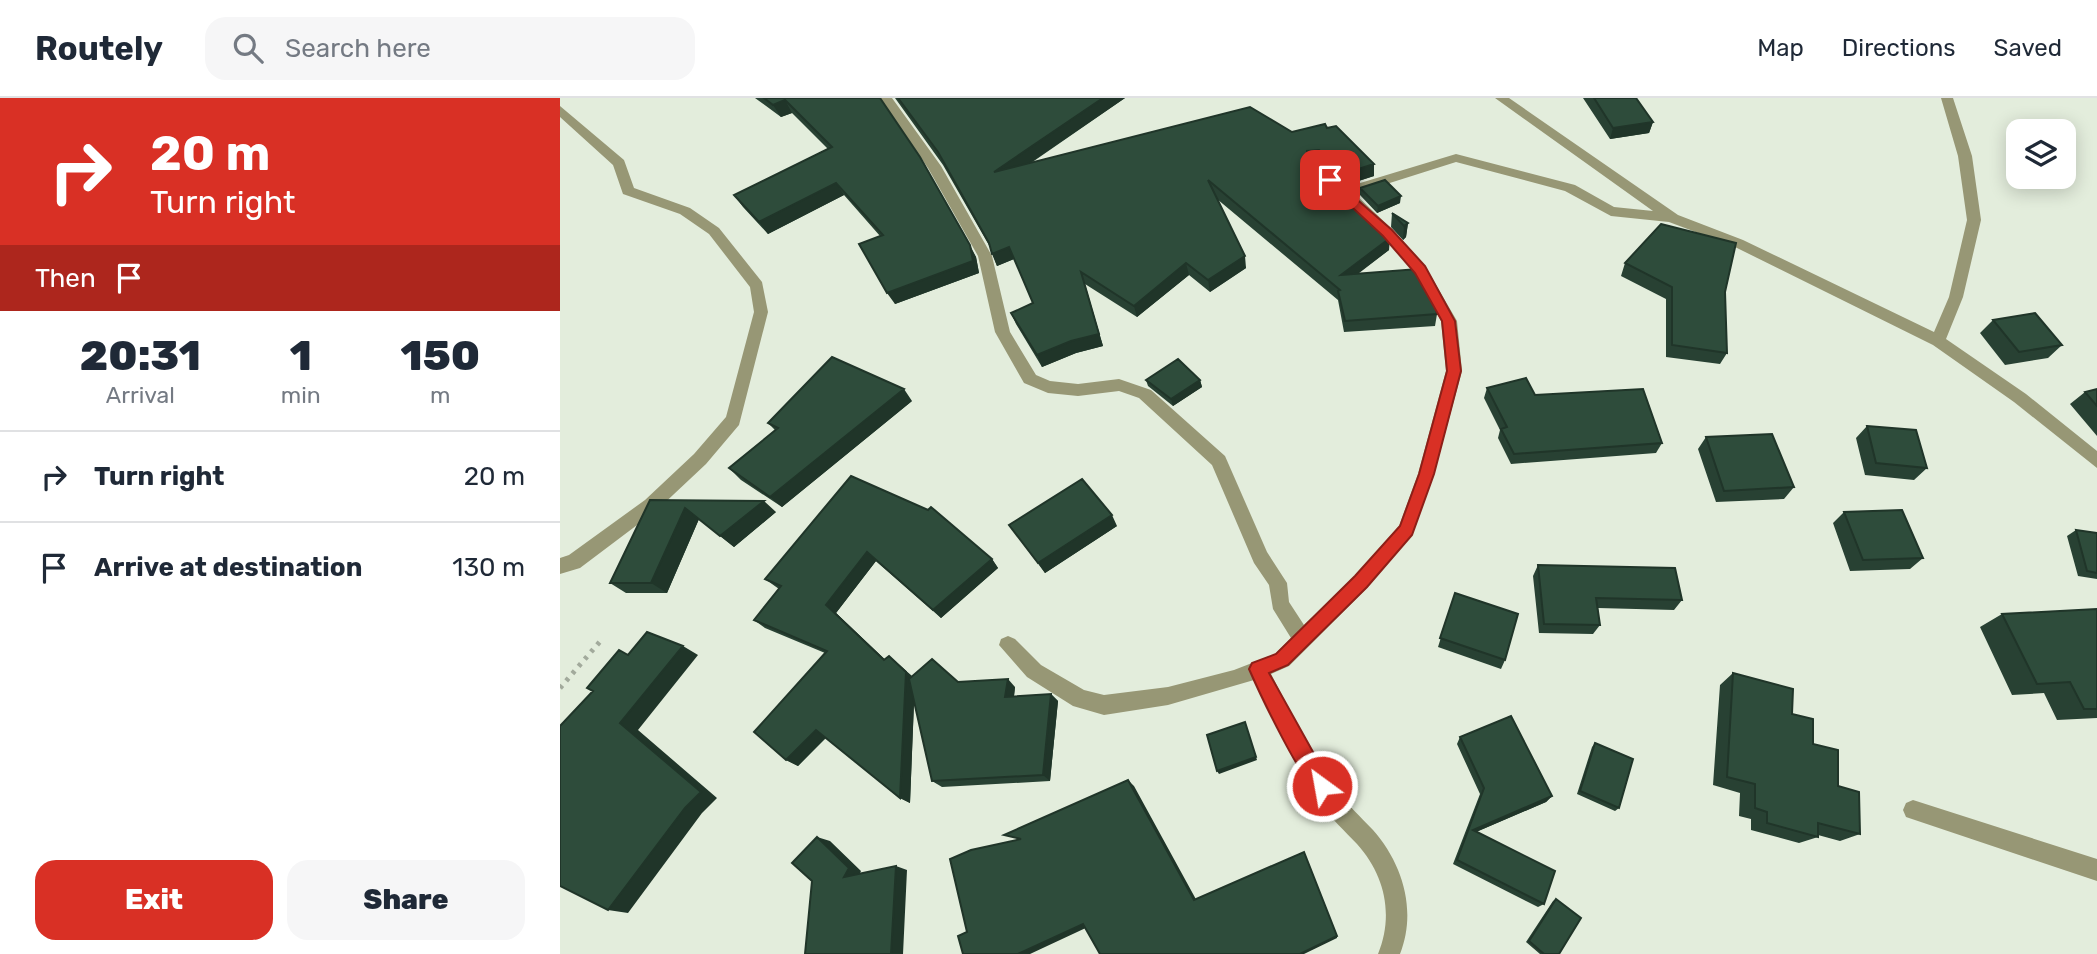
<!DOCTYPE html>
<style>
:root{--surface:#fff;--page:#f6f6f7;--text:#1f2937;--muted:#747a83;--line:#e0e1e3;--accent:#d93025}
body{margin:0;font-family:Rubik,sans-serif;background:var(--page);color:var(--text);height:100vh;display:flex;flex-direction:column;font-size:26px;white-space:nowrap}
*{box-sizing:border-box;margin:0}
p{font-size:23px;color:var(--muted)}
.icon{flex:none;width:38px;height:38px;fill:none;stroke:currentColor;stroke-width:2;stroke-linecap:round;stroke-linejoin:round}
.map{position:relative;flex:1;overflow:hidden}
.side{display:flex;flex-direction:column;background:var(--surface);width:560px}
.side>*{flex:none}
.banner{background:#d93025;color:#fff;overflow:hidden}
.controls{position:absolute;left:1446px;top:21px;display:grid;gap:14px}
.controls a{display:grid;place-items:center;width:70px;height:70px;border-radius:14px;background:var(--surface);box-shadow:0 4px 18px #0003;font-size:35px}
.pin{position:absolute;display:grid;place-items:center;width:60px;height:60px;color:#fff;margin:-30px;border-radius:14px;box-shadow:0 4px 10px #0006}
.me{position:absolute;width:77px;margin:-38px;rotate:328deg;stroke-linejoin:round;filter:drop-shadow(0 0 5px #0008)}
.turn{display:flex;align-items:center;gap:24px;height:147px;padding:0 35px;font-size:32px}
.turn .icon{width:91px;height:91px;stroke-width:2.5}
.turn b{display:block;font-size:49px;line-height:60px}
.then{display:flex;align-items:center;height:66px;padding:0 35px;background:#0003;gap:14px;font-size:26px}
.eta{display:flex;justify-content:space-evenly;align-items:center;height:119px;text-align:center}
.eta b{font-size:42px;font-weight:800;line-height:49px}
.primary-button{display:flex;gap:14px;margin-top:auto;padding:14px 35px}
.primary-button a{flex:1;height:80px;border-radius:21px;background:var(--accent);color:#fff;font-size:28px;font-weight:800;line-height:80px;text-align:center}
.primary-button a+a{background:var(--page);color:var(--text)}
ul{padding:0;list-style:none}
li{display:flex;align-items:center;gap:21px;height:91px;padding:0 35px;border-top:2px solid var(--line)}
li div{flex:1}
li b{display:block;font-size:26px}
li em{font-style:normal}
header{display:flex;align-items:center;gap:42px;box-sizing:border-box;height:98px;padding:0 35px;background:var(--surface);border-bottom:2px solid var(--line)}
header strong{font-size:33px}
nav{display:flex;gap:38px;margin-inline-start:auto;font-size:24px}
.search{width:490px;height:63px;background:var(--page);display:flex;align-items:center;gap:18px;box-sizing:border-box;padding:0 24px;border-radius:21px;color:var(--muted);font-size:26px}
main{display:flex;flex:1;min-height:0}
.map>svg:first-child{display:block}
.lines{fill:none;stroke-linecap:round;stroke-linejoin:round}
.path{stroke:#a2aa9c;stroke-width:5;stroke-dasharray:3.5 6;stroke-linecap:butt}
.minor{fill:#979775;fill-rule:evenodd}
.wall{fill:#284133}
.shaded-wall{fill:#203529}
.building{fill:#2e4c3b;stroke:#203529;stroke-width:2}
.route{fill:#d93025;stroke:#8d1f18;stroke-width:2}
</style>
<header>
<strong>Routely</strong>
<div class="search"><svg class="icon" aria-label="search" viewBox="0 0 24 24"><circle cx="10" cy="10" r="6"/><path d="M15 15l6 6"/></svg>Search here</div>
<nav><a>Map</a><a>Directions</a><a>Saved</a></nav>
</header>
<main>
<section class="side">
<div class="banner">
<div class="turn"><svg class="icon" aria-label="right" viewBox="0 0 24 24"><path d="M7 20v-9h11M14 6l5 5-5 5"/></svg><div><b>20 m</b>Turn right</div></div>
<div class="then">Then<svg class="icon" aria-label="arrive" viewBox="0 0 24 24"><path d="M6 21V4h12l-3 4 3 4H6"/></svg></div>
</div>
<div class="eta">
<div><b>20:31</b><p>Arrival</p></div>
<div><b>1</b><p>min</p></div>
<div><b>150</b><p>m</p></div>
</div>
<ul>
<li><svg class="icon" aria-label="right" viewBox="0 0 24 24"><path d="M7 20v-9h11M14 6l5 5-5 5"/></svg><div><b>Turn right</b></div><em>20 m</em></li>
<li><svg class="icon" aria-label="arrive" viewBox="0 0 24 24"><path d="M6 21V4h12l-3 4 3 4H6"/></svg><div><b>Arrive at destination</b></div><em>130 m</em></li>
</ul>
<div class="primary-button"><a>Exit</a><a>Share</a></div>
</section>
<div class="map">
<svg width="1537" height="856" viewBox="0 0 1537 856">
<rect width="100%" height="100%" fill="#e3eddc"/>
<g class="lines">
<path class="path" d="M0,590L43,540"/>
<path class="minor" d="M320,0H332L381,68L432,158L450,234L476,277L490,283L518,286L559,281L591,292L665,358L707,454L727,485L729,504L744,527L795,478L839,428L858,376L886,273L881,223L855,175L823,138L774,92V86L779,85L787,89L896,56L1015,87L1054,109L1093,113L935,0H949L1118,117L1183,142L1374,234L1389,199L1407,122L1398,58L1381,0H1393L1412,58L1421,122L1403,199L1386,241L1466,296L1537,353V370L1454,304L1373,247L1173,148L1109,124L1051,118L1005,93L896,64L795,96L833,132L865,168L897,223L902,273L874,376L852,437L807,490L729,568L711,576C731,615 752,656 777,692C787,707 801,719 813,732C843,766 857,813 840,856H818C834,817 825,777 797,746C785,733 771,721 761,706C736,667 715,624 694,582L608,607L544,617L513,608L467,579L439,547L441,541L448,538L455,541L481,567L524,592L544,597L608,589L674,572L715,556L731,540L713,511L709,487L694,465L652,367L579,300L559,293L518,298L488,295L464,285L435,234L418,158L368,70Z
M0,8L64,62L74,90L130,110L159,130L202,184L208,214L179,327L146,366L97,412L20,470L0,476V460L9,457L85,402L134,356L166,319L194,214L190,189L149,136L120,116L63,96L53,67L0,19Z
M1353,702L1537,761V783L1346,719L1343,712L1346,705Z"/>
</g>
<path class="wall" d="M195,0H320L416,159L419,175L335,206L320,138L284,97L208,136L183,109L174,97L268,51L232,15L221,19Z
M335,0H565L471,65L767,30L814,66V78L789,86L759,64L752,65L829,152L798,175L877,216L875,228L784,234L778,202L657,101L686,170L650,194L629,177L577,219L525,186L543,248L516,255L482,269L456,226L451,215L473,205L454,161L437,168L430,149L383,67Z
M1023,0H1076L1093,24L1089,35L1050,41Z
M800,90L840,105L817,115L800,97Z
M832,115L848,125L846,139L843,142L831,129Z
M1065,165L1165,194L1167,255L1160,266L1106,259V201L1061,178Z
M1433,222L1502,247L1488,260L1445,267L1420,235Z
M586,282H640L642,289L613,308L588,288Z
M927,290L975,297L1102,345L1096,355L951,366L938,340L940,332L924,300Z
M1537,291V338L1510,306L1525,294Z
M352,303L222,409L181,382L169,370L215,332L208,325Z
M1307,328L1367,370L1354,382L1305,377L1296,340Z
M1146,339L1234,389L1224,401L1156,404L1138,351Z
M291,378L432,461L438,470L381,520L316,463L276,515L325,562L329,558L352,578L398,584L455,589L454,598L491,596L498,603L490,683L382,689L372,683L354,603L350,705L340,700L266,640L238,668L226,662L265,555L205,530L194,522L219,491L205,481Z
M90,402L216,414L174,449L139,421L107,495H66L50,485Z
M1284,414L1363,460L1350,471L1290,473L1273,425Z
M449,427L557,428L485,475Z
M1516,432L1537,435V481L1518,478L1507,438Z
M978,467L1122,502L1114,512L1038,510L1040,527L1033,536L979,535L973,478Z
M895,495L945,562L941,571L878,549Z
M1537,511V620L1497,622L1484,595L1452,597L1420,529L1442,516Z
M1173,575L1232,616L1253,646L1278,688L1300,736L1280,743L1258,737V739L1239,745L1191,732V721L1179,718L1180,695L1153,687L1160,587Z
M900,639L992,698L986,704L916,734L984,806L978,809L893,766L920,696L897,646Z
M1035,645L1059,710L1055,713L1017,696L1032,649Z
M996,801L999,856H980L966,844L993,803Z"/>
<path class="shaded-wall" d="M543,0H565L439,86L434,74Z
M225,2L232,15L221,19L213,7Z
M1093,24L1089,35L1050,41L1053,30Z
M814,66V78L789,86V74Z
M276,85L284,97L208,136L199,124Z
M841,98L840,105L817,115L818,108Z
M848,125L846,139L843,142L844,128Z
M830,140L829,152L781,189V177Z
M410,147L416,159L419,175L335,206L327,195Z
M449,149L454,161L437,168L432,156Z
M685,158L686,170L650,194L648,182Z
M626,165L629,177L577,219L574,208Z
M521,174L543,248L516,255L482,269L477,257Z
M640,282L642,289L613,308L611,301Z
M344,291L352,303L222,409L210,399Z
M204,403L216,414L174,449L160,438Z
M125,410L139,421L107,495L91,485Z
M552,417L557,428L485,475L478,465Z
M307,454L316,463L276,515L334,570L324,562L266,507Z
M432,461L438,470L381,520L373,512Z
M123,548L138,557L78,632L157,700L142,715L68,815L48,812L60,625Z
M329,558L355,581L350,705L340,700Z
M448,581L455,589L453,607L445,599Z
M491,596L498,603L490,683L483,677Z
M256,632L267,638L238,668L226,662Z
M696,659L697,662L659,676L657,673Z
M568,682L574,688L638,805L634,802Z
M992,698L986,704L909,737L913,732Z
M257,739L270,743L301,773L297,782L284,779Z
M336,768L347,772L343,856H331Z
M523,826L530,828L470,856H458Z
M777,838V840L744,856H740Z"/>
<path class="building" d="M204,0H320L360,59L410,147L413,163L327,195L299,146L323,137L276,85L199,124L174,97L272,49L225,2L213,7Z
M338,0H543L434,74L690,9L732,34L765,26L767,30L776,28L814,66L789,74L759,52L747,53L746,61L779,87L830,140L781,177L858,171L874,200L877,216L785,223L778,193L780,192L648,82L685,158L648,182L626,165L574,208L521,174L539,236L511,243L477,257L451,215L473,205L449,149L432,156L429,145L378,54Z
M1034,0H1076L1093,24L1053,30Z
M825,82L841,98L818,108L800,90Z
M832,115L848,125L844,128Z
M1101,126L1176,145L1165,194L1167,255L1112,247V189L1065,165Z
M1475,215L1502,247L1459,254L1433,222Z
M272,259L344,291L210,399L169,370L218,330L208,325Z
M618,261L640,282L611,301L586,282Z
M966,280L975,297L1083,291L1102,345L954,356L941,331L947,329L927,290Z
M1537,291V308L1525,294Z
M1307,328L1356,332L1367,370L1316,365Z
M1212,336L1234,389L1164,393L1146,339Z
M291,378L368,412L371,409L432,461L373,512L307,454L266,507L324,562L329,558L346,574L340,700L256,632L226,662L194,634L267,553L194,522L221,488L205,481Z
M522,381L552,417L478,465L449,427Z
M90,402L204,403L160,438L125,410L91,485H50Z
M1342,412L1363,460L1303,462L1284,414Z
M1516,432L1537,435V475L1527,473Z
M978,467L1115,470L1122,502L1036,500L1040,527L984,526Z
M895,495L958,516L945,562L880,540Z
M1537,511V611H1524L1510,584L1477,586L1442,516Z
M87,534L123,548L60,625L141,694L125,710L48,812L0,788V628L33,593L27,590L59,552L68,557Z
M372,561L398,584L448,581L445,599L491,596L483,677L372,683L349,581Z
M1173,575L1233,591L1232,616L1253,621V646L1278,652V688L1299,694L1300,736L1258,725V739L1207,725V714L1195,710V686L1167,679Z
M951,618L992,698L913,732L995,773L984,806L897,762L924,690L900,639Z
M685,624L696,659L657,673L647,637Z
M1035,645L1073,661L1059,710L1020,693Z
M568,682L634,802L744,754L777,838L740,856H540L523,826L458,856H403L398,838L407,834L390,761L411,752L461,741L444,737Z
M257,739L289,770L284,779L336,768L331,856H245L252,783L232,765Z
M996,801L1021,820L999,856H984L969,843Z"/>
<path class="route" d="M770,78L832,132L865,168L895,223L901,273L874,376L852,437L807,489L728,567L709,575L772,688L769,695L762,698C744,690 699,594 689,571L692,565L716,556L795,478L840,428L859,376L887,273L882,223L855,175L823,138L766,85V79Z"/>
</svg>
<div class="controls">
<a><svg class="icon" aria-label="layers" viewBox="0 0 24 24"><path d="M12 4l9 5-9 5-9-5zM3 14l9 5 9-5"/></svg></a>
</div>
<div class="pin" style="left:770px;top:82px;background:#d93025"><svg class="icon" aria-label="arrive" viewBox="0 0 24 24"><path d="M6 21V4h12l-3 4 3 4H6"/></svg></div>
<svg class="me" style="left:762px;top:688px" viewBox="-20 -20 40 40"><circle r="17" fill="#d93025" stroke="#fff" stroke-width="3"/><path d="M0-11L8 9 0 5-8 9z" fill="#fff"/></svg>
</div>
</main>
